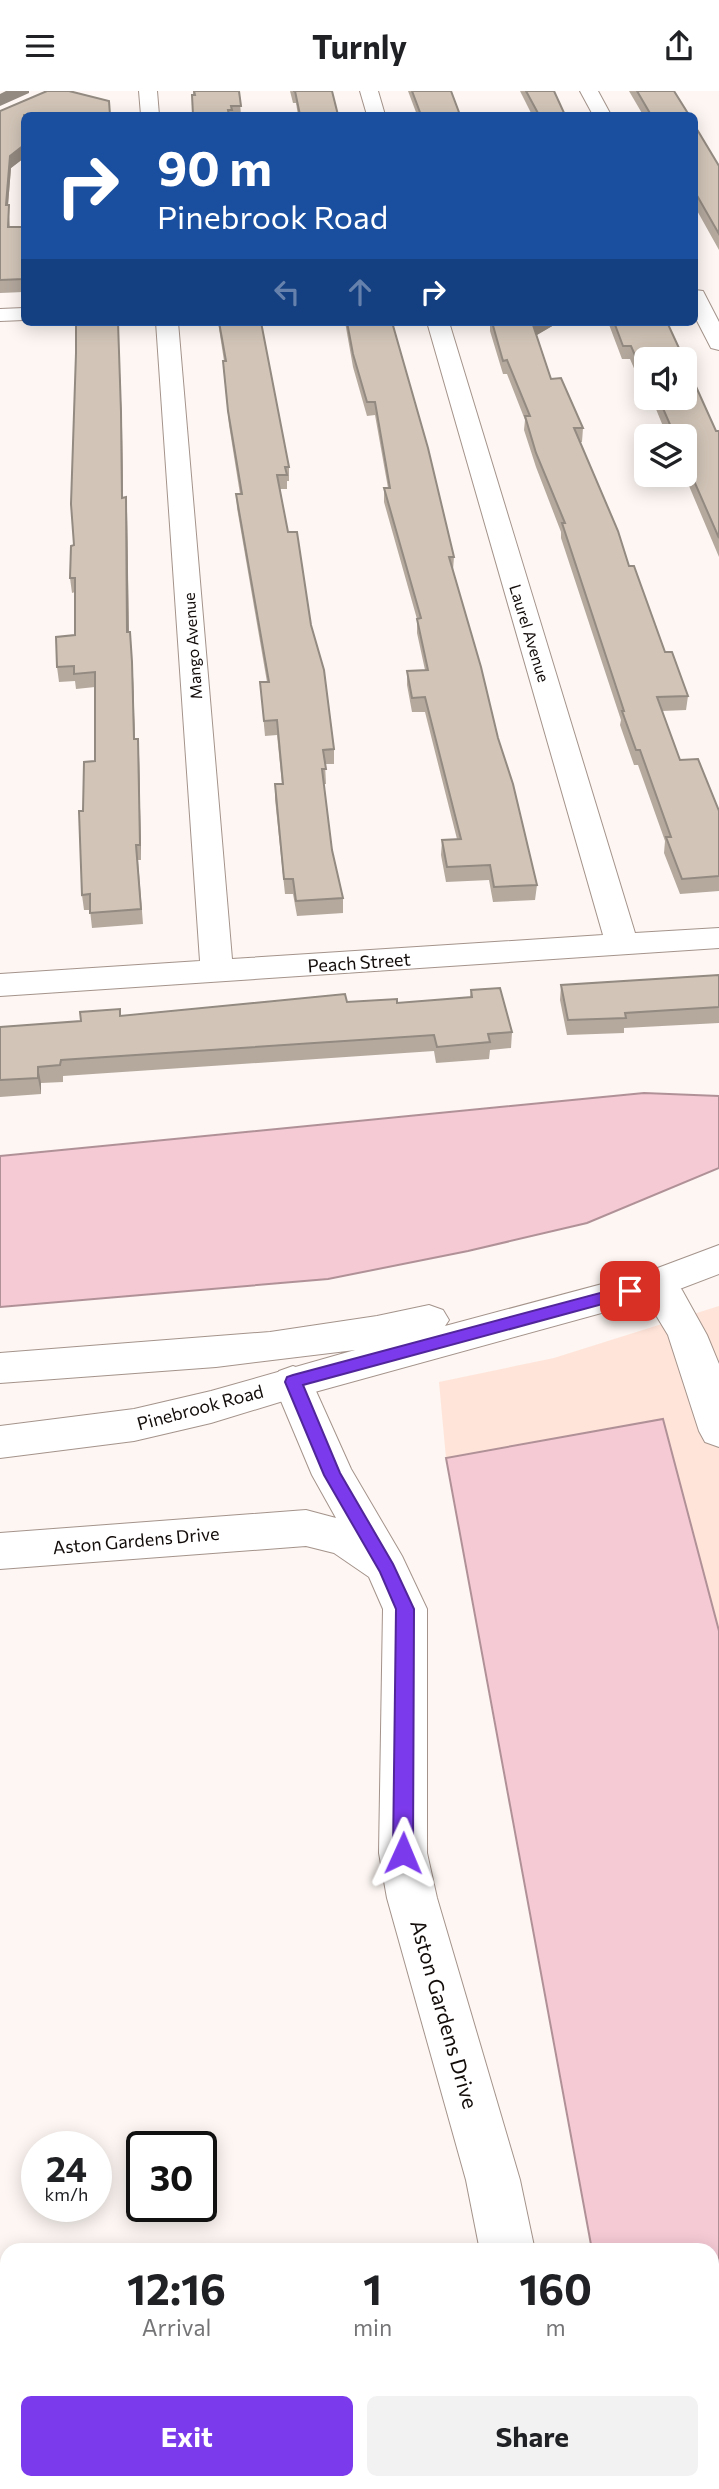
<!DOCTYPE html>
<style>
:root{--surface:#fff;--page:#f2f2f2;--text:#202124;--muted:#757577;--accent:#7c3aed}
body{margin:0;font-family:Commissioner,sans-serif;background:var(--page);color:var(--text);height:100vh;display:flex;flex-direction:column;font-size:26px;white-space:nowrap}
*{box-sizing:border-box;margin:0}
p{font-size:23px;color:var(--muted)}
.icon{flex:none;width:38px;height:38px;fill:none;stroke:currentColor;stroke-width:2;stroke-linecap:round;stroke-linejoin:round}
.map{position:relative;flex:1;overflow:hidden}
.side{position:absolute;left:0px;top:2152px;width:719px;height:247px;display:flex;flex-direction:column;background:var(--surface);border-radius:21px 21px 0 0;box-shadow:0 4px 18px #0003}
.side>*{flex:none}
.banner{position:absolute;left:21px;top:21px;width:677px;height:214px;border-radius:10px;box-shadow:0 4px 18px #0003;background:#1a4fa0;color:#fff;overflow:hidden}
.fabs{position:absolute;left:634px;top:256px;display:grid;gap:14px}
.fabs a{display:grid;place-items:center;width:63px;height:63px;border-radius:10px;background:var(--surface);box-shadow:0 4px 18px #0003;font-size:35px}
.speed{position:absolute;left:21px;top:2040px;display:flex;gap:14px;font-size:35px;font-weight:700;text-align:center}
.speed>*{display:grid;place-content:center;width:91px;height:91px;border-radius:50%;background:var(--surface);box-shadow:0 4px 18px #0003;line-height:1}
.speed small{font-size:18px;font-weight:400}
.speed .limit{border:4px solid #111;border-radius:10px;background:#fff;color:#111}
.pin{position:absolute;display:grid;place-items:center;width:60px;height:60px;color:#fff;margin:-30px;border-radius:14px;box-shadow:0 4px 10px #0006}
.me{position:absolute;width:77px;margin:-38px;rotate:1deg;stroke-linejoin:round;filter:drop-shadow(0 0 5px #0008)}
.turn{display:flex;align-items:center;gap:24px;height:147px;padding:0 21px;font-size:32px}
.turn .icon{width:91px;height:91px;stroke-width:2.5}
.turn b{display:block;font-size:49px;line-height:60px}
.lanes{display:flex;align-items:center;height:66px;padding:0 21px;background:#0003;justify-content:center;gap:35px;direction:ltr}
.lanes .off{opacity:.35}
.eta{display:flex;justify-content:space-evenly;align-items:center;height:119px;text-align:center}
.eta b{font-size:42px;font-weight:700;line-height:49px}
.primary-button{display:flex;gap:14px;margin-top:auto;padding:14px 21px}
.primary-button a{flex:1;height:80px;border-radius:10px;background:var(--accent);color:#fff;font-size:28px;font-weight:700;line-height:80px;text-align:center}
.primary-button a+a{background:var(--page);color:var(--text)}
header{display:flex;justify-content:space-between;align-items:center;height:91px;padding:0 21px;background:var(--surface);font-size:32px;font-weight:700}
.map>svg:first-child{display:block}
.built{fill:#ffe4d9}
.water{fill:#f5cad5;stroke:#b19198;stroke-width:2}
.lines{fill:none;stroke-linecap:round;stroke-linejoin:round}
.street-casing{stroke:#a4938b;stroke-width:2}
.secondary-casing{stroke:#a4938b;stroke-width:2}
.street{fill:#fff;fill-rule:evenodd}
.secondary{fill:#fff;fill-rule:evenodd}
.wall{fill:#b5a99e}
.shaded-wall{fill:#938a81}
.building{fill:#d2c5b8;stroke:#938a81;stroke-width:2}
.route{fill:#7c3aed;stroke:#51269a;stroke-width:2}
.labels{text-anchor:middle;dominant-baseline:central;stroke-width:5;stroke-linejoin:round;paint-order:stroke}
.far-street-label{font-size:16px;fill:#120c0a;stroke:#fff}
.street-label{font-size:18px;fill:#120c0a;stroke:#fff}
.near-street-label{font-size:21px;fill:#120c0a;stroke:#fff}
</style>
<header><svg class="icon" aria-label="menu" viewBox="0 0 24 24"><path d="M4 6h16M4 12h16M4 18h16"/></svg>Turnly<svg class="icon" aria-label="share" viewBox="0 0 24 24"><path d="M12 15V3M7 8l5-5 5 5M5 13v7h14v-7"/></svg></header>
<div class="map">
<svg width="719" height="2398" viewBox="0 0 719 2398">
<rect width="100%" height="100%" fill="#fdf6f2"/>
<path class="built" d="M719,1215V1540L663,1328L446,1367L439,1291L554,1267Z"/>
<path class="water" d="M644,1002L719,1005V1077L587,1132L468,1160L328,1188L0,1216V1065Z
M663,1328L719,1540V2398H636L635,2392H712V2160L592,2159L446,1367Z"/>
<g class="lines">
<defs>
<path id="street" d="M139,0H157L159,24H141Z
M360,0H378L385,24H367Z
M580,0H598L611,24H593Z
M695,199L703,200L719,231V259L711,257L695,226Z
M24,217V229L0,230V218Z
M156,231H178L232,868L603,844L427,231H449L635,842L719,837V857L0,905V883L200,870Z
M656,1179L670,1183L682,1199L707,1244L719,1273V1356L705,1351L699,1340L668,1244L637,1193L642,1183Z
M293,1275L307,1280L351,1378L402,1465L427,1518V1762L437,1807L520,2089L535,2160H480L466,2089L387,1807L379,1762L383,1518L369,1486L334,1462L306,1455L0,1478V1442L306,1419L336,1427L312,1384L273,1291L279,1280Z
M484,2392H544V2398H484Z"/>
<path id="secondary" d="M719,1154V1183L656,1207L293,1307L211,1332L134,1350L0,1367V1335L134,1318L211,1300L355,1259L216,1276L0,1292V1262L270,1241L377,1225L429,1214L443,1219L449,1229L445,1235L647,1181Z"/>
</defs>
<use href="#street" class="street-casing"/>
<use href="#secondary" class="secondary-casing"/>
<use href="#street" class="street"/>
<use href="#secondary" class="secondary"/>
</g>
<path class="wall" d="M193,0H239L241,24H193Z
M290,0H332L338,24H298L296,12H293Z
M408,0H451L460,24H417Z
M520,0H554L565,24H532Z
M629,0H674L689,24H643Z
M0,20L24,24V67L11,77L8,114L10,136H24V201L0,202Z
M695,35L719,75V159L695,116Z
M218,231H261L289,376V390H287V398H280L288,441L311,534L334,658V673H325L326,693H324L332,759L343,807V822L297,825L293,803H285L275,708V693H282L277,644L265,645L260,591H267L237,417L236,403H240L229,334L224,283L223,270H224Z
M345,231H392L454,466L453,479L537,794L535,809L493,811L489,789L446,791L441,764L442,749L457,748L425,621H412L407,594V580L425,579L417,542V528L384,411V397H388L375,324L367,325L353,276Z
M490,231H554V234L536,244L551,288L583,337L582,351H580L629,475L665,561L688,605L686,619L662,620L680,669L719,720V800L680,803L664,762L665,750L638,674H634L620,634L621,629L561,447V441L536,376L524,339L525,329L507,283H503L490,240Z
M608,231H667L646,268V305L630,268H622Z
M76,262L122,335L123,407L127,420L129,541L133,585L135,648L139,663L141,769H138L143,833L92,837L90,819H84L82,804L83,720L95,670V596L76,598L75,590L59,591L57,576L75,544V501L72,502L70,487L74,454Z
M651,306H684L716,340H719V466L684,383V345H667Z
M719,884V932L624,937V942L567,944L560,909L561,894Z
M471,899L512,941L511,957L490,959L489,968L436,972L434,960L63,985V991L41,992V1003L0,1006V936L81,930L121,925L347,911L397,912L470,906Z"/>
<path class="shaded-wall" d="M6,0H29V2L0,15V3Z
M24,54V67L11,77L7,126L6,114L10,65Z
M118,231L122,335L123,421L122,407Z
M538,231H554V234L532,247L533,234Z
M126,406L127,420L129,556L127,541Z
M130,541L133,585L135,663L134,648Z
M138,648L139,663L141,769L140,754Z
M38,976L41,992V1003L38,987Z"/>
<path class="building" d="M47,0H69L109,10L110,24H24V54L10,65L6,114H9L8,136H24V188L0,189V20Z
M194,0H239L241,15H231L232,19H228L229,24H193L192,4H195Z
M293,0H332L338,24H300L295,0Z
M412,0H451L460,24H421Z
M526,0H554L565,24H539Z
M637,0H674L689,24H651Z
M695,35L719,75V143L695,101Z
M76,231H118L121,321L122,407L126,406L127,541H130L132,571L134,648H138L140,754H136L141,818L90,822V803L82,804L79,720H83L84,671L95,670V581L74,583V575L57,576L56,546L75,544V487H70L71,455L74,454L71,413L76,262Z
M219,231H261L289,376H285L287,384H277L288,441H297L311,534L324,579L334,658L323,659L326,678H322L332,759L343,807L296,810L293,788H284L275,693H283L277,629L264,630L260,591H269L236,403H242L228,320L223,270H226Z
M347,231H392L428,357L454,466H449L481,576L498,647L513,693L537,794L494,796L490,774L447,776L442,749L461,748L425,606L412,607L407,580L428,579L417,528L421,527L384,397H390L375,311H367L353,263Z
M492,231H538L533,234L551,288L561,287L583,337H574L618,440L629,475H634L665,561H672L688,605L657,606L680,669L698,668L719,720V785L682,788L666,746H671L640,659H636L622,620H624L562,432H565L536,362L525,325H530L507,269L503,270Z
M614,231H667L684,268H646V290L631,255H623Z
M684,269L716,340H719V447L684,367V345H675L658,306H684Z
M719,884V916L625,922L626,927L568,929L561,894Z
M500,897L512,941L488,943L490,951L437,956L434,944L61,969L60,974L38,976V987L0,989V936L81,930L80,921L120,918V925L345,903L347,911L397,908V912L472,906L471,899Z"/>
<path class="route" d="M630,1194L638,1200L636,1204L303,1294L340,1382L393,1473L414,1518L413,1762L410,1768L403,1771L396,1768L393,1762L396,1518L380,1481L324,1384L285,1291L287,1286L293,1284Z"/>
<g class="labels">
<g class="far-street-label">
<text transform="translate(530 542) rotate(73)">Laurel Avenue</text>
<text transform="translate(192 555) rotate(-94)">Mango Avenue</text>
</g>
<g class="street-label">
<text transform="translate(359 871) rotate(-4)">Peach Street</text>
<text transform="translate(200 1316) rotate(-15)">Pinebrook Road</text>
<text transform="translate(136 1449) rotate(-5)">Aston Gardens Drive</text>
</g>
<g class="near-street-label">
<text transform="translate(445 1923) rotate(74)">Aston Gardens Drive</text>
</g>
</g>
</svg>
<div class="fabs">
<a><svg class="icon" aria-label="sound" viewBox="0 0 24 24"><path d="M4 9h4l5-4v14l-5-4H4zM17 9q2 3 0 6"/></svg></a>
<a><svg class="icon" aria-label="layers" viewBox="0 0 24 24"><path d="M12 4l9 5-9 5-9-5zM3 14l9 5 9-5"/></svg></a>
</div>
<div class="speed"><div>24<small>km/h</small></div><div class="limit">30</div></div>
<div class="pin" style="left:630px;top:1200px;background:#d93025"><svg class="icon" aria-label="arrive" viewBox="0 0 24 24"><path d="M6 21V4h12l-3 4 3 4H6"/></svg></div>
<svg class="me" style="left:403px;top:1762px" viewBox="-20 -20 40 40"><path d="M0-17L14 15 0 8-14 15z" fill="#7c3aed" stroke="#fff" stroke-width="4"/></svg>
<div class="banner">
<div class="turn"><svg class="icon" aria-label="right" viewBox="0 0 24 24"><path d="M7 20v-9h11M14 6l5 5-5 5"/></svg><div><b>90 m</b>Pinebrook Road</div></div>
<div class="lanes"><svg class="icon off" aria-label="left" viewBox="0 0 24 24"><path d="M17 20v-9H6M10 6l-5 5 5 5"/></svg><svg class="icon off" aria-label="ahead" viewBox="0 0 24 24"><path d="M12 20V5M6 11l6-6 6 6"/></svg><svg class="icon" aria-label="right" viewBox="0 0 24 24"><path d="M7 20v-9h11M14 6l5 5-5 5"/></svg></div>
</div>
<section class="side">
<div class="eta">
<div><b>12:16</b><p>Arrival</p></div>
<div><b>1</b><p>min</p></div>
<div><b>160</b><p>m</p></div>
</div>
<div class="primary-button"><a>Exit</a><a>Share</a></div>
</section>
</div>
